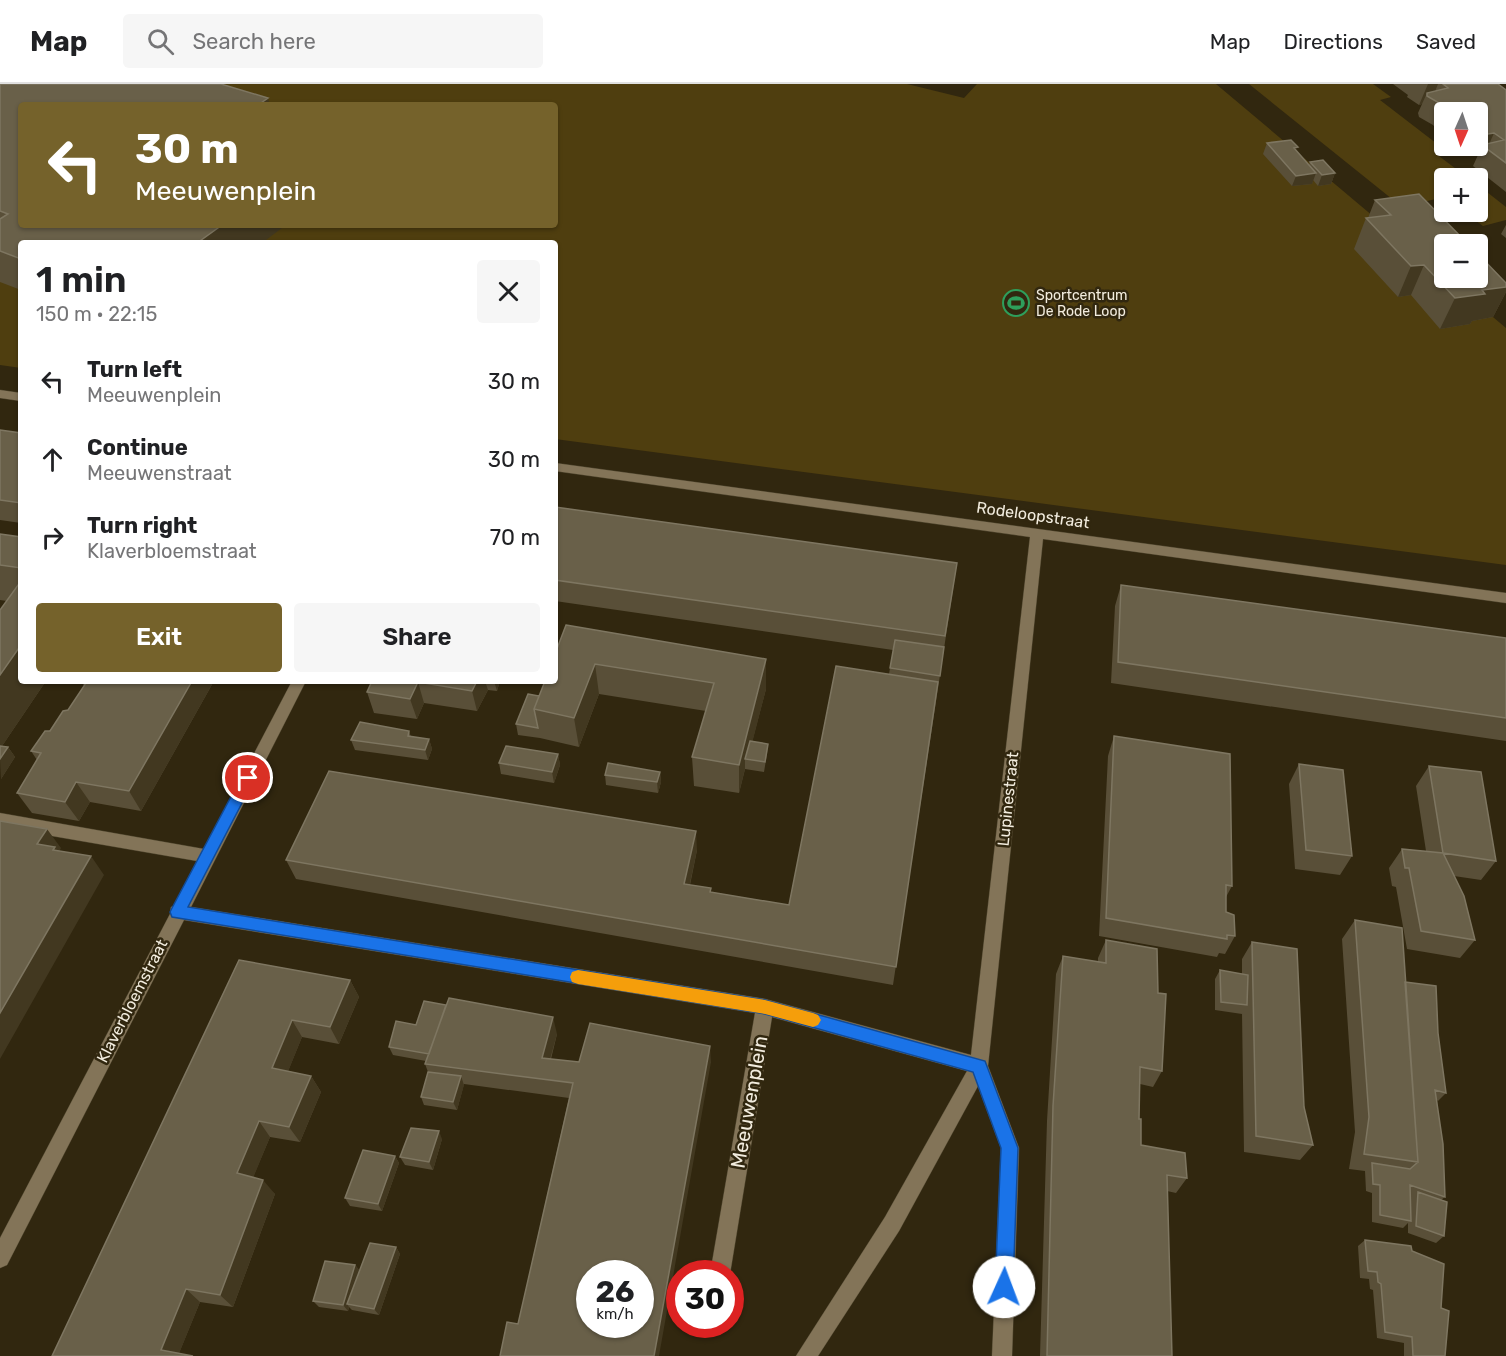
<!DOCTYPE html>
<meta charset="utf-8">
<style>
:root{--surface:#fff;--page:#f6f6f6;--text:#202124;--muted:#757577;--line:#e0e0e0;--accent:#75622b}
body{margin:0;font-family:Rubik,sans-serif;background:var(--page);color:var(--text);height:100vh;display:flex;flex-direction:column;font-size:22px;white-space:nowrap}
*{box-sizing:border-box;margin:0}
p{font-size:20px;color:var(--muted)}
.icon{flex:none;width:33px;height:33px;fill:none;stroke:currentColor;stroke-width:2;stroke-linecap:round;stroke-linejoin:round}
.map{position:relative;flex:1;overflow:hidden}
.side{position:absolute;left:18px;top:156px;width:540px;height:444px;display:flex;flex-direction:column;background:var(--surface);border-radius:6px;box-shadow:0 2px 4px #0004}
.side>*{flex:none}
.guide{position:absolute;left:18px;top:18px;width:540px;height:126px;border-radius:6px;box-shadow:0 2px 4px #0004;background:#75622b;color:#fff;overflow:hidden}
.needle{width:39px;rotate:183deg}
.controls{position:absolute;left:1434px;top:18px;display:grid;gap:12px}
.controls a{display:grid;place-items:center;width:54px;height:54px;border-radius:6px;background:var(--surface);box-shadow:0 2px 4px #0004;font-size:30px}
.speed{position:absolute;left:576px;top:1176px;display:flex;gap:12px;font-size:30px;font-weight:700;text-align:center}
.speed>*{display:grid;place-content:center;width:78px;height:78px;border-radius:50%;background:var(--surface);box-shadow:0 2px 4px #0004;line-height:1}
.speed small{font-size:15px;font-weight:400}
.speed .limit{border:9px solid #d22;background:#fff;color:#111}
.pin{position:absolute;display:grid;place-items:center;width:51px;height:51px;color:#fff;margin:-26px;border:3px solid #fff;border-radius:50%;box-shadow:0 2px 6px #0007}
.me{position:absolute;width:66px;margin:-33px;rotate:2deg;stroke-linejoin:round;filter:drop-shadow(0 0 4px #0008)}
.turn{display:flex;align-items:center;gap:21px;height:126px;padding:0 18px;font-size:27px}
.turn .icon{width:78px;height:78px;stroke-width:2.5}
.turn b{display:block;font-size:42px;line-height:51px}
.round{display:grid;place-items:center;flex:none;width:63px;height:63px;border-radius:6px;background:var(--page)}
.headline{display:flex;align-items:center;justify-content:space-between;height:102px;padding:0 18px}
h1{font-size:36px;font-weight:600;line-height:45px}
.button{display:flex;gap:12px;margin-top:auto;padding:12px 18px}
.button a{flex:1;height:69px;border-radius:6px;background:var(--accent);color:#fff;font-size:24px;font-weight:600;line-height:69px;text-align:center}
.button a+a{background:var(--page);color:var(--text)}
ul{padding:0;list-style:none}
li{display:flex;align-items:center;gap:18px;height:78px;padding:0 18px}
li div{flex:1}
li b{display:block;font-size:22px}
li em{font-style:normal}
header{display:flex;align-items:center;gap:36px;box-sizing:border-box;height:84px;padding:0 30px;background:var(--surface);border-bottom:2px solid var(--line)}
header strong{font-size:28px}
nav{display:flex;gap:33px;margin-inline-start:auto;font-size:21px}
.search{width:420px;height:54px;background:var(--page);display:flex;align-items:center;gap:15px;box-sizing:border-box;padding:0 21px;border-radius:6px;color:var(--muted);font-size:22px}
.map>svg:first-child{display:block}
.green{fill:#4f3e0f;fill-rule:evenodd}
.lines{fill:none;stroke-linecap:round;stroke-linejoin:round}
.minor-casing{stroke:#4c432c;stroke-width:1}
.minor{fill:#837458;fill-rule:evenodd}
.wall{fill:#594f38}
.shaded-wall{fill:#423820}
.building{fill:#696049;stroke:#7e7661;stroke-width:1.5;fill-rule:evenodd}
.route{fill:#1a73e8;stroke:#114b97;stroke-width:1.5}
.slow{fill:#f59e0b}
.labels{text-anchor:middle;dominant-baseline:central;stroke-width:5;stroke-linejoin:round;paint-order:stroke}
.far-poi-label{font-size:14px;fill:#f2ecde;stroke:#31270f;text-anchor:start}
.street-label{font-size:16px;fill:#f2ecde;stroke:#31270f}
.near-street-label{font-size:20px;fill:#f2ecde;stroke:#31270f}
</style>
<header>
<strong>Map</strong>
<div class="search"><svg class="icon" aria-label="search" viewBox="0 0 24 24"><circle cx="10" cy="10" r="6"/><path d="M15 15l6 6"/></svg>Search here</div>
<nav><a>Map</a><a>Directions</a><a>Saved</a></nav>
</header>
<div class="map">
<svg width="1506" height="1272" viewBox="0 0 1506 1272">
<rect width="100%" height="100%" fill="#31270f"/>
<path class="green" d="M0,0H907L964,14L977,0H1216L1506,244V481L555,355V159H21V284L0,281ZM21,21H555V141H21Z
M1249,0H1373L1391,13L1380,16L1445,66L1435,69L1468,94H1444V113L1402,123Z
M1478,101L1506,123V136L1483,142L1464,128H1478Z"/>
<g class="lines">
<defs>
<path id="minor" d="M0,306L21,309V317L0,314Z
M555,379L1506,509V519L1043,455L988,982L1019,1064L1012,1272H992L1001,1064L978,1002L899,1147L818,1272H796L885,1133L967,987L772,933L730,1190H710L755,929L184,836L7,1181L0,1184V1154L170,830L171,823L174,822L197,777L0,743V729L204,765L292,597H306L191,823L765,915L971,971L1030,453L555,387Z"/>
</defs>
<use href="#minor" class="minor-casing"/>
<use href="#minor" class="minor"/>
</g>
<path class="wall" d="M0,0L21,159V206L0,198Z
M1393,0H1498L1506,6V108L1473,82L1478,71L1473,72L1468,70L1460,62H1478V28H1444V50L1440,49L1433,41L1419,33L1418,29L1422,20L1419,21L1407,13L1408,11Z
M1267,59L1297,67L1309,81L1310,78L1335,89L1331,100L1318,102L1313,96L1312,100L1292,102L1263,70Z
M1375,116L1506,199V208L1493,233L1472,237L1470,240L1440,245L1411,211L1398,213L1354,165L1366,134H1368Z
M1506,141V154L1501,150Z
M0,346L21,349V439L0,436Z
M555,423L957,479L893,901L296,795L286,776L697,766L690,801L711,804V808L789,821L889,590L893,566L555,517Z
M0,450L21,453V597H46L2,662L8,663L15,673L1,695L0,526L7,517L0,516Z
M1121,501L1506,554V657L1111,599L1115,522Z
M555,570L766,575V605L752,658L768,660L767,670L764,688L745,685L739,709L694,702L692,673L706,627L599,610L579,663L540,654L518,651L516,640L539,612Z
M214,597L141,727L90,718L79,737L32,729L17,709L37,676L31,667L68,626L84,602L82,598Z
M372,597H500L497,607L488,606L477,627L424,619L417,635L374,629L367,608Z
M409,647L411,653L429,655L432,665L428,676L355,666L351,656Z
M1114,652L1232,802L1226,813V828L1235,852L1225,870L1219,869L1217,873L1099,852L1108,672Z
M558,670L560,681L554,699L501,690L499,679Z
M1299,680L1352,772L1340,791L1295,785L1289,700Z
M1429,682L1496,777L1481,796L1454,792L1475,856L1460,874L1407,865L1396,803L1392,802L1389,784L1402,765L1426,767L1416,702Z
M660,688L661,698L658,709L606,701L605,691Z
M1355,836L1405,898L1438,949L1446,1009L1438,1017L1437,1016L1445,1113L1441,1116L1444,1152L1436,1159L1408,1149V1139L1403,1144L1372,1138V1109L1366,1107L1365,1087L1349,1085L1355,1048L1342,855Z
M1106,856L1158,909L1162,987L1153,1003L1140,1000L1139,1035L1141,1061L1187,1094L1176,1109L1167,1107L1172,1272H1040L1047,1037L1056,890L1063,872L1098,878V874Z
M1252,858L1304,1023L1313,1061L1300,1076L1244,1068L1242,929V930L1215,926V895L1220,886L1242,890V875Z
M239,876L350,896L359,913L339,960L302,953L288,987L311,992L321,1008L300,1058L270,1053L253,1093L275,1110L233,1223L200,1218L179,1269L52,1272Z
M416,941L557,950L551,975L579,978H711L518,1240L569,1014L464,1000L457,1026L424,1021L421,1013L428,988L425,980L426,977L393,971L389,963Z
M442,1055L433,1086L405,1081L400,1073Z
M395,1072L399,1079L382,1127L350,1122L345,1114Z
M1365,1156L1412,1167L1441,1224L1445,1272H1404V1259L1377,1254L1373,1206L1370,1205L1369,1195L1360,1194L1358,1162Z
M396,1163L400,1170L379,1231L352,1226L349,1223L348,1227L319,1223L313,1217L355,1181L360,1187Z"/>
<path class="shaded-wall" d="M1428,0H1438L1432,15L1427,9L1422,20L1419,21Z
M268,14L270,21H258Z
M1494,49L1487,65L1482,61L1478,71L1473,72L1482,51Z
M1316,89L1312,100L1292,102L1296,92Z
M1335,89L1331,100L1318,102L1322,91Z
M222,141H286L262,159H197Z
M1424,181L1411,211L1398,213L1411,182Z
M1506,203V208L1493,233L1472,237L1470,240L1440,245L1455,214L1482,206Z
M21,561V597H46L0,665V591Z
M766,575V605L748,675H745V685L739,709V681Z
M595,580L599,610L579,663L574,634Z
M192,597H214L141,727L129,707Z
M477,597H485L488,606L477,627L472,607Z
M494,597H500L497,607Z
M418,598L424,619L417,635L410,615Z
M429,655L432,665L428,676L425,666Z
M8,663L15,673L1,695L0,675Z
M558,670L560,681L554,699L552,688Z
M660,688L661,698L658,709L657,698Z
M76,698L90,718L79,737L65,718Z
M47,745L61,764L59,768L37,760Z
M696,747L697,766L686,818L684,800Z
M91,772L104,791L0,975V929Z
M350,896L359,913L339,960L330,943Z
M553,933L557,950L546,990L542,974Z
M292,936L302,953L283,1000L272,984Z
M710,962L711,978L659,1272H654Z
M311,992L321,1008L300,1058L289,1043Z
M461,992L464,1001L457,1026L453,1018Z
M259,1037L270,1053L249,1104L237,1089Z
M439,1047L442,1055L433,1086L429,1078Z
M395,1072L399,1079L382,1127L378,1120Z
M263,1096L275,1110L233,1223L220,1211Z
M396,1163L400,1170L379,1231L374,1225Z
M355,1181L360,1187L347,1220L349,1223L348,1227L343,1221Z
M186,1205L200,1218L178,1272L161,1266Z"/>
<path class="building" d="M0,0H221L268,14L258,21H21V141H222L197,159H21V175L0,167V135L8,130L0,127Z
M1443,0H1498L1506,6V79L1482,61L1504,56L1494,49L1482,51L1478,49V28H1449L1441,20L1427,12V9L1448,4Z
M1291,56L1298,63L1294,64L1316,89L1296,92L1267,59Z
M1323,76L1335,89L1322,91L1310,78Z
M1419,110L1468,160H1444V194H1478V170L1506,199V203L1482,206L1485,210L1455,214L1424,181L1411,182L1366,134L1391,131L1375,116Z
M0,346L21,349V419L0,416Z
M555,423L957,479L945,552L555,496Z
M0,450L21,453V484L0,481Z
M21,497V561L0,591V526Z
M1121,501L1506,554V634L1118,578Z
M566,541L766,575L739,681L692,673L714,599L595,580L574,634L534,625L545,597H555V570Z
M895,556L944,563L940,592L890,584Z
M836,582L938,598L896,883L286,776L329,687L696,747L684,800L711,804L710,808L789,821Z
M83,597H192L129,707L76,698L65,718L17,709L41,669L31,667L45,647H50L63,627L68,626L86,599L82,598Z
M372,597H477L472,607L418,598L410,615L367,608Z
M528,610L539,612L534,625L538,644L516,640Z
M360,638L409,647L408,652L429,655L425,666L351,656Z
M1114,652L1230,670L1232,802L1226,801V828L1234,831L1235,852L1227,851V855L1106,834Z
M750,657L768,660L765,678L745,675Z
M0,662L8,663L0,675Z
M506,662L558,670L552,688L499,679Z
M608,679L660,688L657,698L605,691Z
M1299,680L1343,686L1352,772L1306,766Z
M1429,682L1481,688L1496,777L1443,769Z
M0,737L47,745L37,760L55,763L53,766L91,772L0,929Z
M1402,765L1443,769L1464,812L1475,856L1421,847L1409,784H1405Z
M1355,836L1402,844L1418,1078L1364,1070L1369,1033Z
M1106,856L1157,865L1158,909L1166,910L1162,987L1140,983L1139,1035H1141V1061L1185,1069L1187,1094L1167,1091L1172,1272H1047L1053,1022L1063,872L1106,879Z
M1252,858L1297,865L1304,1023L1313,1061L1256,1052Z
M239,876L350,896L330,943L292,936L272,984L311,992L289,1043L259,1037L237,1089L263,1096L220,1211L186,1205L161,1266L193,1272H52Z
M1220,886L1248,891L1247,921L1221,918Z
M1405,898L1436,902L1438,949L1446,1009L1435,1006L1443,1060L1445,1113L1410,1101L1411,1137L1380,1131V1101L1373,1100L1372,1079L1410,1085L1418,1078Z
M449,914L553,933L542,974L579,978L590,939L710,962L654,1272H500L507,1238L518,1240L573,999L425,980ZM590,1190H640V1240H590Z
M424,917L446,921L429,970L389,963L396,937L416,941Z
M428,988L461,992L453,1018L421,1013Z
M411,1044L439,1047L429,1078L400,1073Z
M363,1066L395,1072L378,1120L345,1114Z
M1418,1108L1447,1118L1444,1152L1416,1142Z
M1365,1156L1411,1162L1412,1167L1444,1180L1441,1224L1449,1227L1445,1272H1413L1412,1253L1385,1248L1381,1200L1378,1198L1377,1188L1368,1187Z
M370,1159L396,1163L374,1225L347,1220Z
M325,1177L355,1181L343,1221L313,1217Z"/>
<path class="route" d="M248,689L252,690L255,694L188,823L765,916L985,977L1018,1064L1013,1203L1011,1209L1004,1212L998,1209L995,1203L1001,1064L973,988L765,930L172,833L170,828L172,824L243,690Z"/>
<path class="slow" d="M578,886L765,916L813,929L818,931L821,936L818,941L813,943L765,930L578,900L572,898L570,893L572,888Z"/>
<defs>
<symbol id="stadium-ring" viewBox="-11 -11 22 22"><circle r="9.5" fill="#31270f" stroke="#2e9e5b" stroke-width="1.5"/><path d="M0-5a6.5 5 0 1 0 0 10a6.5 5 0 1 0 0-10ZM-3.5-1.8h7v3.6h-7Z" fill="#2e9e5b"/></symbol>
</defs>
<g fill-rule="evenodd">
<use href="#stadium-ring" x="1001" y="204" width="30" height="30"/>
</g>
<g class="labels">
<g class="far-poi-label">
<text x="1036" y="211">Sportcentrum<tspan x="1036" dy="16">De Rode Loop</tspan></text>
</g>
<g class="street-label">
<text transform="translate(1033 431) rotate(8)">Rodeloopstraat</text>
<text transform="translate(1008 715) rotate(-84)">Lupinestraat</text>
<text transform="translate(132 917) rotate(-63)">Klaverbloemstraat</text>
</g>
<g class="near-street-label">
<text transform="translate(749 1018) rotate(-80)">Meeuwenplein</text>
</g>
</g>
</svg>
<div class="controls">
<a><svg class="needle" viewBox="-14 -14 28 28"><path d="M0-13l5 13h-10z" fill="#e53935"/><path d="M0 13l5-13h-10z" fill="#757577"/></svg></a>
<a>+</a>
<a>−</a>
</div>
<div class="speed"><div>26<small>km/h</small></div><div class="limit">30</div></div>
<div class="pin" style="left:248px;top:694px;background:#d93025"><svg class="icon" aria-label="arrive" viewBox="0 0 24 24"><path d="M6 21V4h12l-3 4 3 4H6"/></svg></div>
<svg class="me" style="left:1004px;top:1203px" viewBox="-20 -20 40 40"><circle r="19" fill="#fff"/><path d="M0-13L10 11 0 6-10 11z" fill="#1a73e8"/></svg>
<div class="guide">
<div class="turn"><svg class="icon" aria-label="left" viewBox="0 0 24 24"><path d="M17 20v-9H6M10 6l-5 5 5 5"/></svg><div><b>30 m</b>Meeuwenplein</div></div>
</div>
<section class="side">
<div class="headline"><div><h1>1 min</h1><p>150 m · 22:15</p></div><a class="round"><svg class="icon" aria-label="close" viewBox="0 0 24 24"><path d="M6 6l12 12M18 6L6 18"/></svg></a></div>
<ul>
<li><svg class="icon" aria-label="left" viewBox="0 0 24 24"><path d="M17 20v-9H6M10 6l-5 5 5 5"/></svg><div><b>Turn left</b><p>Meeuwenplein</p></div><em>30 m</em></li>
<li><svg class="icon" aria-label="ahead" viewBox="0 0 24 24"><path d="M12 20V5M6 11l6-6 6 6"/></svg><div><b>Continue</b><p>Meeuwenstraat</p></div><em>30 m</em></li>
<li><svg class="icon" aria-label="right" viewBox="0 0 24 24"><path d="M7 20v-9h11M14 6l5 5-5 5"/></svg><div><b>Turn right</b><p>Klaverbloemstraat</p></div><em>70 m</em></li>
</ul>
<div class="button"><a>Exit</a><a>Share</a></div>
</section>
</div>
